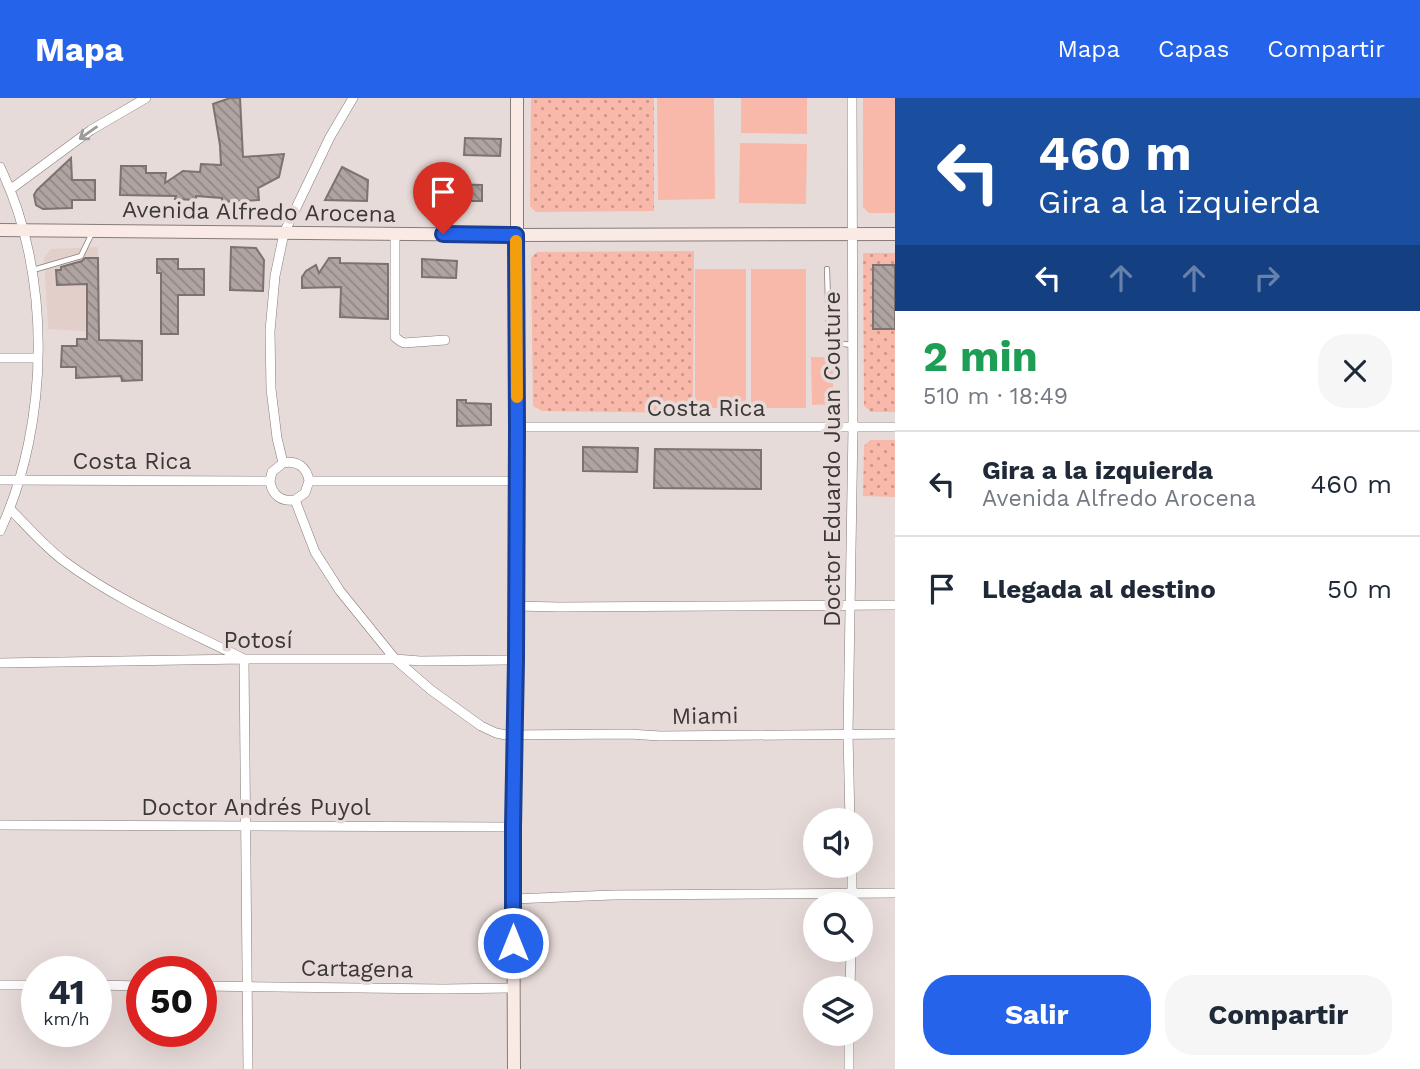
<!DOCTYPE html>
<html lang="es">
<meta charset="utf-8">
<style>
:root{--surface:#fff;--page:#f6f6f7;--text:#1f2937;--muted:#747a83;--line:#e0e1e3;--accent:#2563eb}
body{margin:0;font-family:"Work Sans",sans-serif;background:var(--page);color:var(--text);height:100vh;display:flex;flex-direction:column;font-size:26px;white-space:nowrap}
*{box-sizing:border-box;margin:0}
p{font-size:23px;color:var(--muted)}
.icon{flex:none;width:38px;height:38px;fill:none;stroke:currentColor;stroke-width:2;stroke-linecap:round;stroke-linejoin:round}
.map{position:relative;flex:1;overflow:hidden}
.sheet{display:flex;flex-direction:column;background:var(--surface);width:525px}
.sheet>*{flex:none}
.top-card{background:#1a4fa0;color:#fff;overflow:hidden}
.controls{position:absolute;left:803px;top:710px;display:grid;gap:14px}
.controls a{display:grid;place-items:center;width:70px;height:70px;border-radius:50%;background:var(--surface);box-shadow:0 7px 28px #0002;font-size:35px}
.speed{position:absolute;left:21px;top:858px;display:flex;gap:14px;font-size:35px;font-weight:700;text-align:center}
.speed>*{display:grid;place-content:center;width:91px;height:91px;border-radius:50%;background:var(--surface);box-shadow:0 7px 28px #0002;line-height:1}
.speed small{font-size:18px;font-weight:400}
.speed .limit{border:10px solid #d22;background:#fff;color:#111}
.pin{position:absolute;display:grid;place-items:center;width:60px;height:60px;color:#fff;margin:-72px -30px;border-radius:50% 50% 50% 0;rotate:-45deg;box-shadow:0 0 7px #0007}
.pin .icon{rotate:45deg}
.me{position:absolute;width:77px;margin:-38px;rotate:0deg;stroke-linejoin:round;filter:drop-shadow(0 0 5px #0008)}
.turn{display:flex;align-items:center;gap:24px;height:147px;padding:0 28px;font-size:32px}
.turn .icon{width:91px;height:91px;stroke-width:2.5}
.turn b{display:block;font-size:49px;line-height:60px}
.lanes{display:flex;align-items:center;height:66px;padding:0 28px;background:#0003;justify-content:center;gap:35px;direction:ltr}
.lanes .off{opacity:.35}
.round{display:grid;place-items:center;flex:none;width:74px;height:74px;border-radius:28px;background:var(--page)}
.summary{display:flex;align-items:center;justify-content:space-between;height:119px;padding:0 28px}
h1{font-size:42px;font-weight:700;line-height:52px;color:#1e9e55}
.cta{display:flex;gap:14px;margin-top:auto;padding:14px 28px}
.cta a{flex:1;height:80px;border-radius:28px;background:var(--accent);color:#fff;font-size:28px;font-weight:700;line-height:80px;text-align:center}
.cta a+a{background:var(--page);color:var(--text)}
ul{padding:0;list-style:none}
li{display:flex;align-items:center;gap:21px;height:105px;padding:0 28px;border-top:2px solid var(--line)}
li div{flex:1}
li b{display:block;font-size:26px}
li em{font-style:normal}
header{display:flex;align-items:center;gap:42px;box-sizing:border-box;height:98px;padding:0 35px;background:var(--accent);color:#fff}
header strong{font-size:33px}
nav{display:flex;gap:38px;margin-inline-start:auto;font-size:24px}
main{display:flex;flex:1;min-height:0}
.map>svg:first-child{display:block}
.built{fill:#e3cfca}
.park{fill:url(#park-dots)}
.pitch{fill:#f8b9aa}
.building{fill:url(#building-back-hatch);stroke:#7d7270;stroke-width:2}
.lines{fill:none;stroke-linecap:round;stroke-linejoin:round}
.lane-casing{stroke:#867c79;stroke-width:6}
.street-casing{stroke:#867c79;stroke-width:10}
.secondary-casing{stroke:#867c79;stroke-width:14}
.lane{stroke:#fff;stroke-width:4.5}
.street{stroke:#fff;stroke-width:9}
.secondary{stroke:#faeae6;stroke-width:12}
.oneway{stroke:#9e9c9b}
.route-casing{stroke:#184099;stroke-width:18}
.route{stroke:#2563eb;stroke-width:12}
.slow{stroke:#f59e0b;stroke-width:12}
.labels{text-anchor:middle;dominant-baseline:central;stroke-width:7;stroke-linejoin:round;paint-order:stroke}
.street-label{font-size:23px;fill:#3c3837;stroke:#e7dbd9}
</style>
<header>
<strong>Mapa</strong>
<nav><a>Mapa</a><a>Capas</a><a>Compartir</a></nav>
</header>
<main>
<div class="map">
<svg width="895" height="971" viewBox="0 0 895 971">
<defs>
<pattern id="park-dots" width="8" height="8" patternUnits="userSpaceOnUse" patternTransform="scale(1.75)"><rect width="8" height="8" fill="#f8b9aa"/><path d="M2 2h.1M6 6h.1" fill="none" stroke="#ca978b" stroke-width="1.8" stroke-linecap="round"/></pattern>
<pattern id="building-back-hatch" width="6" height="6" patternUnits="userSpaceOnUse" patternTransform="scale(1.75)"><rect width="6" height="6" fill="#afa4a1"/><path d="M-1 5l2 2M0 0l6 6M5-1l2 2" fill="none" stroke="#908784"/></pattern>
</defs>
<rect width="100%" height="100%" fill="#e7dbd9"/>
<path class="built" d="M98,149L99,234L48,231L44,160L51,151Z"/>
<path class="park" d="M531,0H654V113L536,114L530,108Z
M694,153L693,315L542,313L533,308L531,160L537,154Z
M863,155H895V314H871L864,308Z
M870,342H895V399L863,398L864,348Z"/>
<path class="pitch" d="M657,0H714L715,101L658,102Z
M741,0H807V36L741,35Z
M863,0H895V115H869L863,109Z
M740,45L807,46L806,106L739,105Z
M695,171H746V310H695Z
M751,171H806V310H751Z
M811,259H833V306L812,307Z"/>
<path class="building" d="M230,0H240L243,59L284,56L279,79L258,90L259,102L222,104V100L196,98V102L175,101L176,98L120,97L121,68H146V75H166L165,85L183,73L200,74L201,66L221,67L220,47L213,6Z
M465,40L501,41L500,58L464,57Z
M71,60L72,82H95V102H72V110L43,111L36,107L34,97L37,92Z
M342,69L368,82L367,103L325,102Z
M449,86L482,87V103H466V100L426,97L427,87L449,88Z
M231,149L256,150L264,162L263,193L230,192Z
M85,160H98L99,242L142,243V282L122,283L121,278L76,280V269H61L62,248H77V241H87V186L57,187L56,172H61V169L82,163Z
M329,160H340V165L388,166V221L340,219L341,189L302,190V179L306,173L316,167L319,175Z
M157,161H178V171H204V197H178V236H161V175H157Z
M422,161L457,163L456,180L422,179Z
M873,167H895V231H873Z
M457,302H466V305L491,306V327L457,328Z
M583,349L638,350L637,374L583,373Z
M655,351L761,352V391L654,390Z"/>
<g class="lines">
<defs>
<path id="lane" d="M827,171L829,237L835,245L852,247
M33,172L81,158L92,135"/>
<path id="street" d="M0,69C52,175 50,326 0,433
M11,91L91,32L146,0
M395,136V239L400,243L404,245L445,242
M0,260H37
M517,329H895
M283,365L277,340L271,291L270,233L275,178L284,135L330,39L353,0
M283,365C297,362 307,369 309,383
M0,382L270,383
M270,383C272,397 281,404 295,402
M270,383L272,374L283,365
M309,383H516
M295,402L315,454L340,493L395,561L431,592L481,628L496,635L506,637L629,636L660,638L895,636
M295,402L305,395L309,383
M10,411C28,429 44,448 64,463C119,504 184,531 244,561L248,971
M516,508L559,509L895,507
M0,565L244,561H395L420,563L516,562
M850,723L848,636L853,329L852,0
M0,727L513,729
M852,768V807
M513,801L613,797L895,795
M0,887H37
M96,887L142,888
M201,888L443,891L513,890
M850,891L851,852
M849,971V936"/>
<path id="secondary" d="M0,132L516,137L895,136
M514,971L513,729L516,562L517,329V0"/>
</defs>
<use href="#lane" class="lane-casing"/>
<use href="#street" class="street-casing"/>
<use href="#secondary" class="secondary-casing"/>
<use href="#lane" class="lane"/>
<use href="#street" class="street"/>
<use href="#secondary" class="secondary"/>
</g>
<defs><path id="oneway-shaft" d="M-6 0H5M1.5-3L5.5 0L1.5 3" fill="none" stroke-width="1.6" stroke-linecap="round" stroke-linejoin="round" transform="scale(1.75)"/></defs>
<use class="oneway" href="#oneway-shaft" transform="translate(88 35) rotate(145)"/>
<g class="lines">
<defs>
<path id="route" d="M443,136L516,137L517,329L516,562L513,729V845"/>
</defs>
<use href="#route" class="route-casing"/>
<use href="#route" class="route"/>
<path class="slow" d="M516,143L517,299"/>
</g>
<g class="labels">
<g class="street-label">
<text transform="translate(259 114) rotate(1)">Avenida Alfredo Arocena</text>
<text x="706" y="310">Costa Rica</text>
<text transform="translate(832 361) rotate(-90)">Doctor Eduardo Juan Couture</text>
<text x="132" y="363">Costa Rica</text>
<text x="258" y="542">Potosí</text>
<text transform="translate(705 618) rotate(-1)">Miami</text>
<text x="256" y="709">Doctor Andrés Puyol</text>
<text transform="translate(357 871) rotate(1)">Cartagena</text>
</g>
</g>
</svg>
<div class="controls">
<a><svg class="icon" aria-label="sound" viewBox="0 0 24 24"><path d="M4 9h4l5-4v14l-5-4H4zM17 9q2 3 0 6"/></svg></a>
<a><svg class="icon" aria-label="search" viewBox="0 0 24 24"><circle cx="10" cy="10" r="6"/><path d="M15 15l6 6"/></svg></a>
<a><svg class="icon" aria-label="layers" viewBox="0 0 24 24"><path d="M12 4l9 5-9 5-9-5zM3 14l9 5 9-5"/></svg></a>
</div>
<div class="speed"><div>41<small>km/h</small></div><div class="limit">50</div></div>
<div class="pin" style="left:443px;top:136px;background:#d93025"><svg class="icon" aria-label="arrive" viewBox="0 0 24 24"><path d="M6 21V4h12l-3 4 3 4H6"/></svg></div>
<svg class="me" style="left:513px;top:845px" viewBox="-20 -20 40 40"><circle r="17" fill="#2563eb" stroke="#fff" stroke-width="3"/><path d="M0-11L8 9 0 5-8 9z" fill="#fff"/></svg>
</div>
<section class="sheet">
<div class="top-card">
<div class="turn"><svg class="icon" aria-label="left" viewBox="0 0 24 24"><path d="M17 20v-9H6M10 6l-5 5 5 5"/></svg><div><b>460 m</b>Gira a la izquierda</div></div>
<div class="lanes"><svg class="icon" aria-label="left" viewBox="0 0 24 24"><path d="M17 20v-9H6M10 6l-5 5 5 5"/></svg><svg class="icon off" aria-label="ahead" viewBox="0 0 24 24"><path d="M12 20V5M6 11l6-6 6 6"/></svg><svg class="icon off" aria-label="ahead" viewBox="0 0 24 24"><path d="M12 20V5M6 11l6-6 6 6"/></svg><svg class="icon off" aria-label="right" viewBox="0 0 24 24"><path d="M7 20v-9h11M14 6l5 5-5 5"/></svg></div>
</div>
<div class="summary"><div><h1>2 min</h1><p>510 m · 18:49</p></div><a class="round"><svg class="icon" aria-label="close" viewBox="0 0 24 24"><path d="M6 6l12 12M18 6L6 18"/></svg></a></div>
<ul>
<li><svg class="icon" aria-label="left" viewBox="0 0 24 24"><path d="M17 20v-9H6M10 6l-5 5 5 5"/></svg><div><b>Gira a la izquierda</b><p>Avenida Alfredo Arocena</p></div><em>460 m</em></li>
<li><svg class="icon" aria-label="arrive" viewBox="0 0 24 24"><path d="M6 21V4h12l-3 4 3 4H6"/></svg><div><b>Llegada al destino</b></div><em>50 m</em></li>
</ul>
<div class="cta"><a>Salir</a><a>Compartir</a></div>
</section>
</main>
